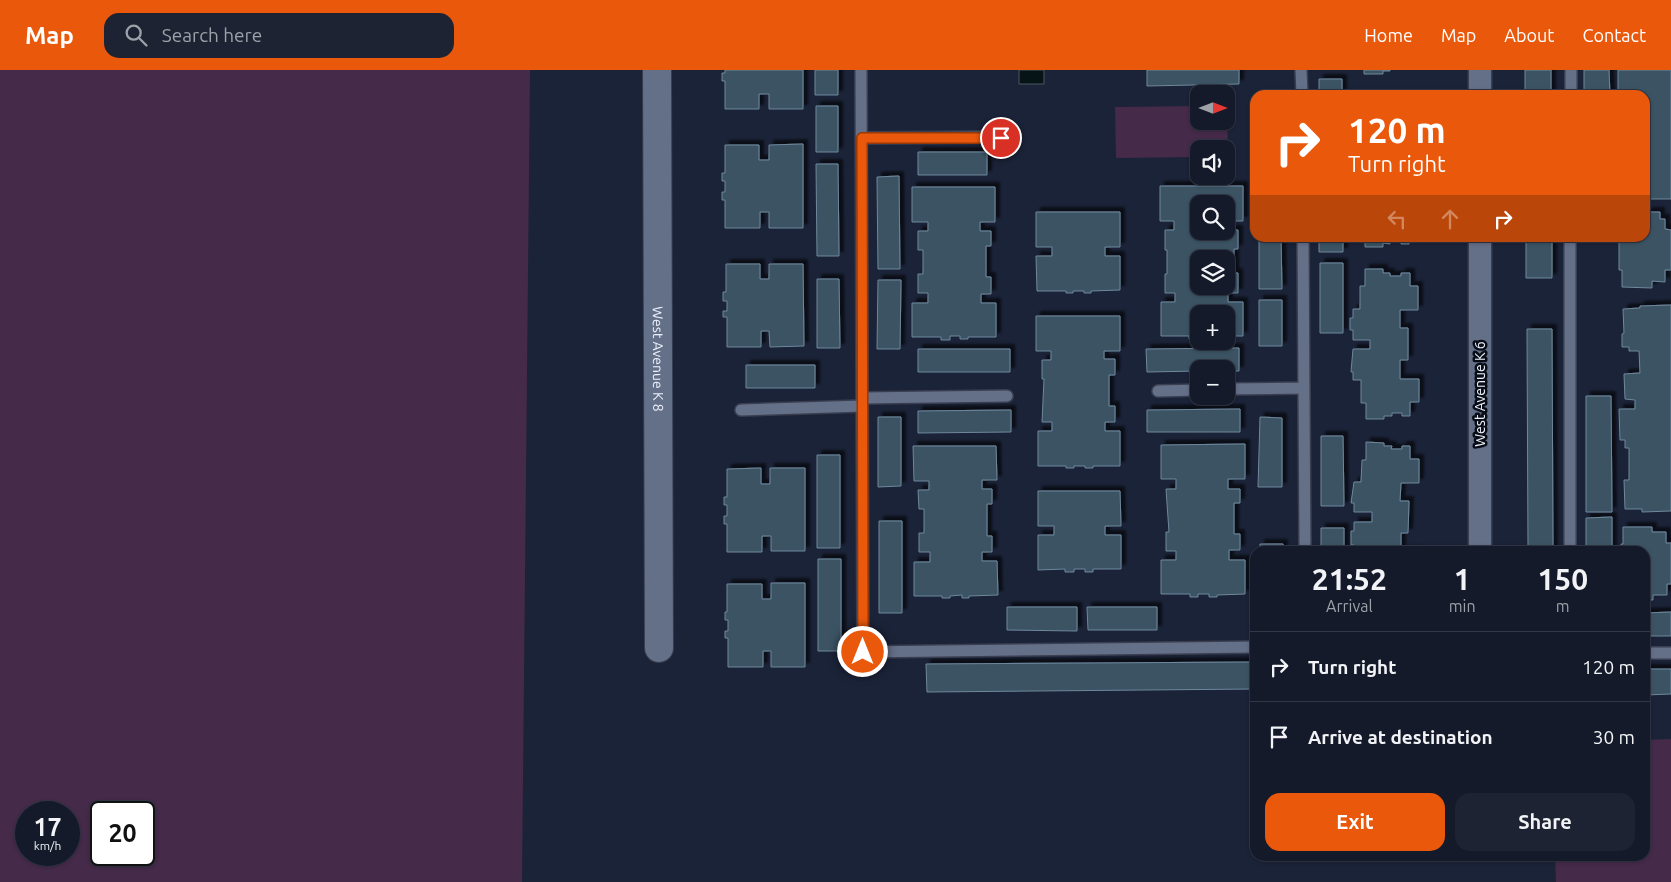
<!DOCTYPE html>
<meta charset="utf-8">
<style>
:root{--surface:#141a2a;--page:#1d2332;--text:#f1f3f6;--muted:#9da1a8;--line:#333847;--accent:#ea580c}
body{margin:0;font-family:Ubuntu,sans-serif;background:var(--page);color:var(--text);height:100vh;display:flex;flex-direction:column;font-size:19px;white-space:nowrap}
*{box-sizing:border-box;margin:0}
p{font-size:16px;color:var(--muted)}
.icon{flex:none;width:28px;height:28px;fill:none;stroke:currentColor;stroke-width:2;stroke-linecap:round;stroke-linejoin:round}
.map{position:relative;flex:1;overflow:hidden}
.side{position:absolute;left:1250px;top:476px;width:400px;height:315px;display:flex;flex-direction:column;background:var(--surface);border-radius:15px;box-shadow:0 1px 4px #0004,0 0 0 1px var(--line)}
.side>*{flex:none}
.guide{position:absolute;left:1250px;top:20px;width:400px;height:152px;border-radius:15px;box-shadow:0 1px 4px #0004,0 0 0 1px var(--line);background:#ea580c;color:#fff;overflow:hidden}
.needle{width:32px;rotate:90deg}
.tools{position:absolute;left:1190px;top:15px;display:grid;gap:10px}
.tools a{display:grid;place-items:center;width:45px;height:45px;border-radius:10px;background:var(--surface);box-shadow:0 1px 4px #0004,0 0 0 1px var(--line);font-size:25px}
.speed{position:absolute;left:15px;top:731px;display:flex;gap:10px;font-size:25px;font-weight:700;text-align:center}
.speed>*{display:grid;place-content:center;width:65px;height:65px;border-radius:50%;background:var(--surface);box-shadow:0 1px 4px #0004,0 0 0 1px var(--line);line-height:1}
.speed small{font-size:12px;font-weight:400}
.speed .limit{border:2px solid #111;border-radius:8px;background:#fff;color:#111}
.pin{position:absolute;display:grid;place-items:center;width:42px;height:42px;color:#fff;margin:-21px;border:2px solid #fff;border-radius:50%;box-shadow:0 1px 5px #0007}
.me{position:absolute;width:55px;margin:-28px;rotate:0deg;stroke-linejoin:round;filter:drop-shadow(0 0 4px #0008)}
.turn{display:flex;align-items:center;gap:18px;height:105px;padding:0 15px;font-size:22px}
.turn .icon{width:65px;height:65px;stroke-width:2.5}
.turn b{display:block;font-size:35px;line-height:42px}
.lanes{display:flex;align-items:center;height:48px;padding:0 15px;background:#0003;justify-content:center;gap:25px;direction:ltr}
.lanes .off{opacity:.35}
.eta{display:flex;justify-content:space-evenly;align-items:center;height:85px;text-align:center}
.eta b{font-size:30px;font-weight:600;line-height:35px}
.cta{display:flex;gap:10px;margin-top:auto;padding:10px 15px}
.cta a{flex:1;height:58px;border-radius:15px;background:var(--accent);color:#fff;font-size:20px;font-weight:600;line-height:58px;text-align:center}
.cta a+a{background:var(--page);color:var(--text)}
ul{padding:0;list-style:none}
li{display:flex;align-items:center;gap:15px;height:70px;padding:0 15px;border-top:1px solid var(--line)}
li div{flex:1}
li b{display:block;font-size:19px}
li em{font-style:normal}
header{display:flex;align-items:center;gap:30px;box-sizing:border-box;height:70px;padding:0 25px;background:var(--accent);color:#fff}
header strong{font-size:24px}
nav{display:flex;gap:28px;margin-inline-start:auto;font-size:18px}
.search{width:350px;height:45px;background:var(--page);display:flex;align-items:center;gap:12px;box-sizing:border-box;padding:0 18px;border-radius:15px;color:var(--muted);font-size:19px}
.map>svg:first-child{display:block}
.green{fill:#452a4a;fill-rule:evenodd}
.water{fill:#061417;stroke:#4b565c}
.building{fill:#3a5264;stroke:#6f889c;fill-rule:evenodd;filter:url(#shadow)}
.lines{fill:none;stroke-linecap:round;stroke-linejoin:round}
.service-casing{stroke:#393e50;stroke-width:14}
.minor-casing{stroke:#393e50;stroke-width:25}
.tertiary-casing{stroke:#393e50;stroke-width:30}
.service{stroke:#646f88;stroke-width:11}
.minor{stroke:#646f88;stroke-width:22}
.tertiary{stroke:#646f88;stroke-width:28}
.route-casing{stroke:#983908;stroke-width:12}
.route{stroke:#ea580c;stroke-width:9}
.labels{text-anchor:middle;dominant-baseline:central;stroke-width:5;stroke-linejoin:round;paint-order:stroke}
.street-label{font-size:14px;fill:#ecf1fd;stroke:#090d16}
</style>
<header>
<strong>Map</strong>
<div class="search"><svg class="icon" aria-label="search" viewBox="0 0 24 24"><circle cx="10" cy="10" r="6"/><path d="M15 15l6 6"/></svg>Search here</div>
<nav><a>Home</a><a>Map</a><a>About</a><a>Contact</a></nav>
</header>
<div class="map">
<svg width="1671" height="812" viewBox="0 0 1671 812">
<defs>
<filter id="shadow"><feDropShadow dx="4.5" dy="-4.5" stdDeviation="1" flood-color="#0009"/></filter>
</defs>
<rect width="100%" height="100%" fill="#1b2338"/>
<path class="green" d="M0,0H530L522,812H0ZM26,742H69V785H26ZM101,742H144V785H101Z
M1199,36V51H1226L1227,36L1228,87H1226V79H1199V87L1116,88L1115,37Z
M1671,669V812H1556L1555,786H1645V670Z"/>
<path class="water" d="M1019,0H1044V14H1019Z"/>
<path class="building" d="M725,0H803V39H769V24H759V39H725V11H722V3H725Z
M815,0H838V25H815Z
M1147,0H1239V14L1147,16Z
M1364,0H1390V1H1383V4H1364Z
M1525,0H1551V25H1525Z
M1584,0H1609L1610,25H1584Z
M1618,0H1671V129H1645V25H1618Z
M1319,9H1342V25H1319Z
M816,36H838V82H816Z
M803,74V158H769V142H760V158H725V130H722V122H725V111H722V103H725V75H759V90H769V75Z
M918,82H987V105H918Z
M816,94H838L839,186H817Z
M899,106L900,199H878L877,107Z
M1160,116H1243V151H1228V160H1238V179H1234V203H1238V223H1228V232H1243V266H1226V244H1199V266H1197V269H1189V266H1161V232H1175V223H1165V204H1167V180H1165V160H1174V151H1160ZM1199,134H1226V161H1199ZM1199,189H1226V216H1199Z
M912,117H995V152H980V161H991V176H986V207H991V224H981V233H996V267H968V269H960V266H950V270H941V267H912V233H928V223H918V204H923V180H918V161H928V152H912Z
M1036,142H1120V177H1105V186H1120V220L1091,221V223H1084V221H1073V223H1066V221H1037L1036,186H1052V177H1036Z
M1648,142H1660V149H1665V159L1671,160V200H1665V212L1652,211V218L1622,217V200H1619V168H1645V144H1648Z
M1259,168H1281L1282,219H1259Z
M1319,168H1343V182H1319Z
M1365,168H1409V174H1401V171H1390V174L1383,173V177H1365Z
M1526,168H1552V208H1526Z
M1320,193H1343V263H1320Z
M726,194H760V209H769V194H803L804,276L770,277L769,261H761V277H727V247H723V241H727V231H723V222H726Z
M1365,199H1383V203H1390V206H1401V203H1410V216H1418V240H1400V258H1408V290H1400V309H1419V332H1410V346H1402V343H1392V346H1384V349H1366V333H1361V310H1353V302H1351L1353,279H1370V270H1353V260H1350V248H1353V239H1360V216H1365Z
M817,209H839L840,278H817Z
M878,210H901L900,279H877Z
M1259,230H1282V276H1259Z
M1671,235V441L1642,442V439H1625L1624,410H1629V378H1625V370H1620L1619,339H1635V330L1625,329L1624,304L1640,303L1639,281H1629V277H1622V264L1624,263L1623,239L1640,238V236Z
M1036,246H1120V281H1104V289H1115V305H1109V336H1115V352H1105V361H1120V396H1093V398H1085V396H1074V398H1066V396H1038V361H1052V352H1042L1044,309H1042V290H1051V281H1036Z
M1527,259H1552L1553,481H1528Z
M1239,278V301H1226V299H1199V301L1147,302L1146,279Z
M918,279H1010V302H918Z
M746,295H815V318H746Z
M1586,326H1611L1612,442H1586Z
M1240,339V362H1147V340Z
M1011,340V362L918,363V341Z
M878,347H901V416L878,417Z
M1260,347L1282,348V417H1258Z
M1321,366H1343L1344,436H1321Z
M1366,372L1384,373V376H1392L1391,379H1402V376H1410V389H1419V413H1401L1400,431H1409L1408,463H1401V481H1419H1354V475H1351V461H1354V452H1372V442H1354V433H1351L1354,412H1361L1362,390H1366Z
M1245,374V409H1228V419H1240V433H1234V464H1240V480H1229V490H1245V524L1217,525V527H1209V524H1198V527H1190V524H1161V490H1176V481H1166V462H1169L1166,419H1176V409H1161V375Z
M913,376H996L997,410H982V419H992V434H987V466H992V482H982V491H997L998,525L969,526V528H962V525L950,526V528H942V526H914V492H930V482H919V463H924V439H919L918,420H929V411H914Z
M817,385H840V478H817Z
M761,398V414H770V398H805V481H771V466H762V482H727V454H724V446H727V435H724V427H727V399Z
M1038,421H1120L1121,456H1105V465H1121V499H1093V502H1085V499H1074V502H1065V499L1038,500V465H1054V456H1038Z
M1612,447V481H1586V448Z
M879,451H902V543H879Z
M1623,457H1652V462H1666V473H1671V514H1667V525H1653V530H1645V481H1621V474H1623Z
M1321,458H1344V481H1321Z
M1260,474H1283V481H1260Z
M818,489H841V581H818Z
M771,513H805V597H771V581H763V597H728V568H725V561H728V550H725V542H727V514H762V529H771Z
M1007,537H1077V561L1007,560Z
M1087,537H1157V560H1088Z
M1671,542V566H1645V543Z
M1255,592V619L927,622L926,594Z
M1645,599H1671V624L1645,625Z"/>
<g class="lines">
<defs>
<path id="service" d="M861,0L863,582L1255,577
M1301,0L1302,25
M1571,25V0
M862,68L1001,67
M1303,168L1305,481
M1226,319L1304,318
M1158,321L1199,320
M862,328L1007,326
M741,340L862,336
M1570,481V168
M1645,583H1671"/>
<path id="minor" d="M1480,25V0
M1480,481V168"/>
<g id="tertiary">
<path id="s1" d="M657,0L659,578"/>
</g>
</defs>
<use href="#service" class="service-casing"/>
<use href="#minor" class="minor-casing"/>
<use href="#tertiary" class="tertiary-casing"/>
<use href="#service" class="service"/>
<use href="#minor" class="minor"/>
<use href="#tertiary" class="tertiary"/>
</g>
<g class="lines">
<defs>
<path id="route" d="M863,582L862,68H1001"/>
</defs>
<use href="#route" class="route-casing"/>
<use href="#route" class="route"/>
</g>
<g class="labels">
<g class="street-label">
<text stroke="none"><textPath href="#s1" startOffset="289">West Avenue K 8</textPath></text>
<text transform="translate(1480 324) rotate(-90)">West Avenue K 6</text>
</g>
</g>
</svg>
<div class="tools">
<a><svg class="needle" viewBox="-14 -14 28 28"><path d="M0-13l5 13h-10z" fill="#e53935"/><path d="M0 13l5-13h-10z" fill="#9da1a8"/></svg></a>
<a><svg class="icon" aria-label="sound" viewBox="0 0 24 24"><path d="M4 9h4l5-4v14l-5-4H4zM17 9q2 3 0 6"/></svg></a>
<a><svg class="icon" aria-label="search" viewBox="0 0 24 24"><circle cx="10" cy="10" r="6"/><path d="M15 15l6 6"/></svg></a>
<a><svg class="icon" aria-label="layers" viewBox="0 0 24 24"><path d="M12 4l9 5-9 5-9-5zM3 14l9 5 9-5"/></svg></a>
<a>+</a>
<a>−</a>
</div>
<div class="speed"><div>17<small>km/h</small></div><div class="limit">20</div></div>
<div class="pin" style="left:1001px;top:68px;background:#d93025"><svg class="icon" aria-label="arrive" viewBox="0 0 24 24"><path d="M6 21V4h12l-3 4 3 4H6"/></svg></div>
<svg class="me" style="left:863px;top:582px" viewBox="-20 -20 40 40"><circle r="17" fill="#ea580c" stroke="#fff" stroke-width="3"/><path d="M0-11L8 9 0 5-8 9z" fill="#fff"/></svg>
<div class="guide">
<div class="turn"><svg class="icon" aria-label="right" viewBox="0 0 24 24"><path d="M7 20v-9h11M14 6l5 5-5 5"/></svg><div><b>120 m</b>Turn right</div></div>
<div class="lanes"><svg class="icon off" aria-label="left" viewBox="0 0 24 24"><path d="M17 20v-9H6M10 6l-5 5 5 5"/></svg><svg class="icon off" aria-label="ahead" viewBox="0 0 24 24"><path d="M12 20V5M6 11l6-6 6 6"/></svg><svg class="icon" aria-label="right" viewBox="0 0 24 24"><path d="M7 20v-9h11M14 6l5 5-5 5"/></svg></div>
</div>
<section class="side">
<div class="eta">
<div><b>21:52</b><p>Arrival</p></div>
<div><b>1</b><p>min</p></div>
<div><b>150</b><p>m</p></div>
</div>
<ul>
<li><svg class="icon" aria-label="right" viewBox="0 0 24 24"><path d="M7 20v-9h11M14 6l5 5-5 5"/></svg><div><b>Turn right</b></div><em>120 m</em></li>
<li><svg class="icon" aria-label="arrive" viewBox="0 0 24 24"><path d="M6 21V4h12l-3 4 3 4H6"/></svg><div><b>Arrive at destination</b></div><em>30 m</em></li>
</ul>
<div class="cta"><a>Exit</a><a>Share</a></div>
</section>
</div>
